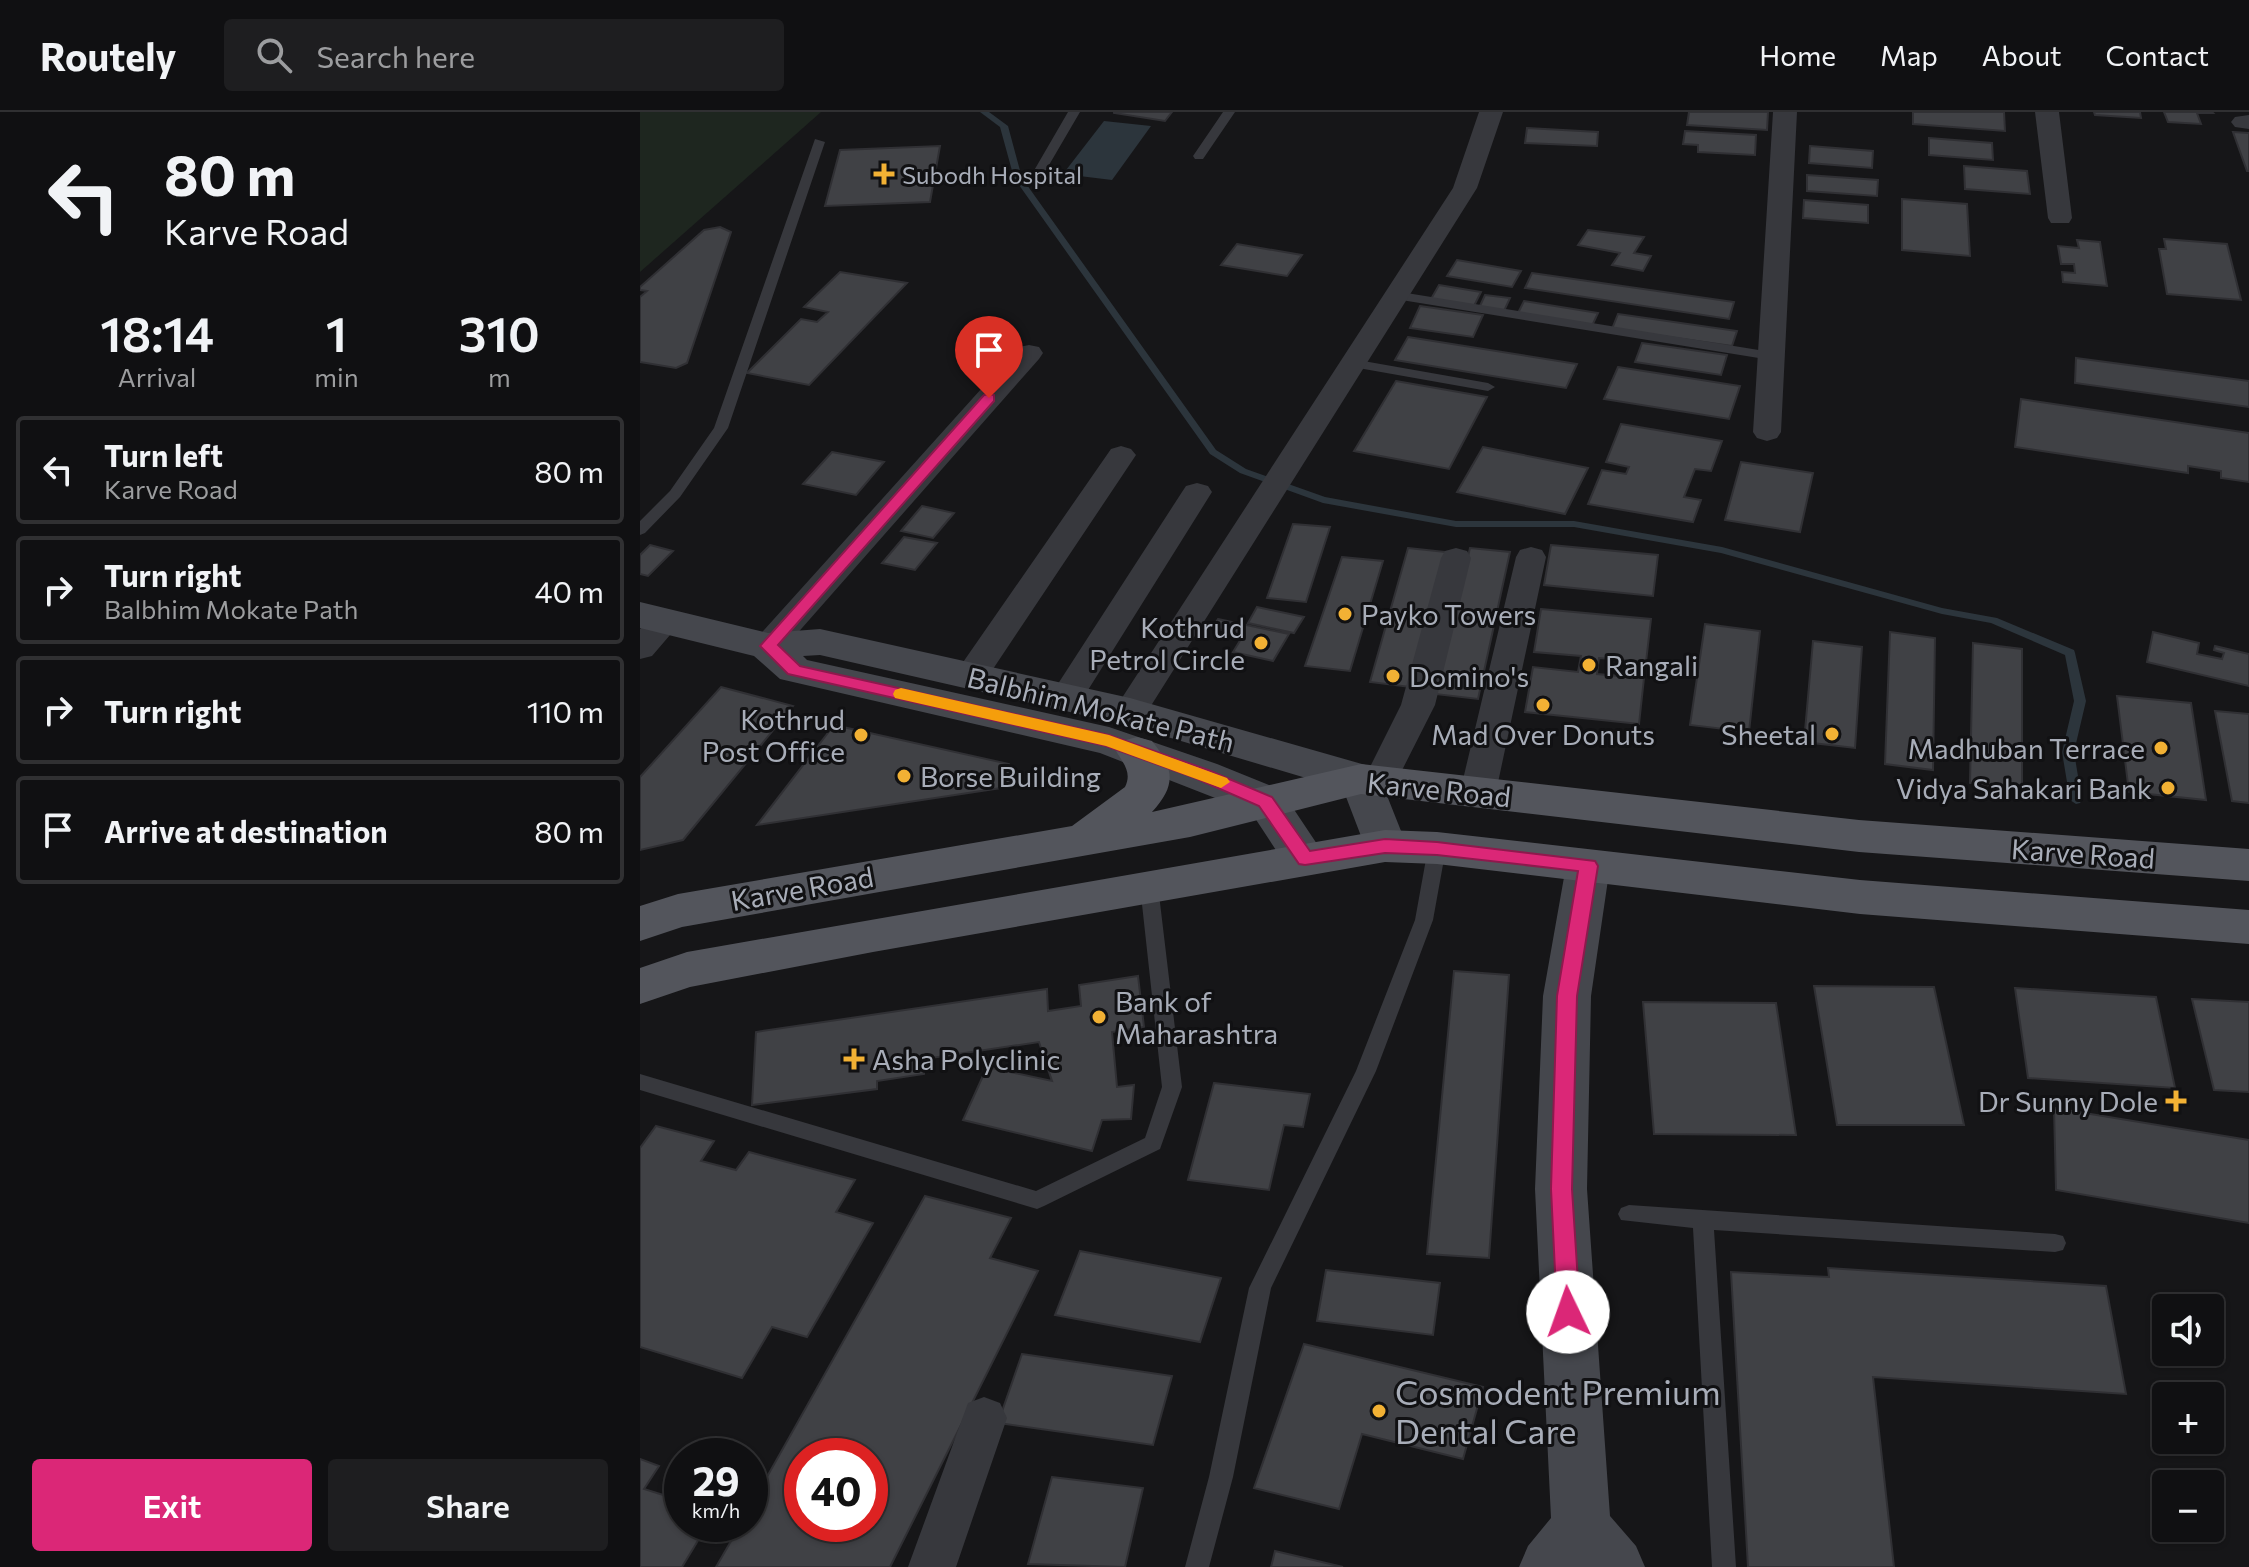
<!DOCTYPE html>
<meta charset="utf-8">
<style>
:root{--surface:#101012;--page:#1e1e20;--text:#f1f3f6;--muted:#9c9d9f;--line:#303032;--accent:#db2777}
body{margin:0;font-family:Commissioner,sans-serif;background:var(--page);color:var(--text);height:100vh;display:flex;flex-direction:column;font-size:30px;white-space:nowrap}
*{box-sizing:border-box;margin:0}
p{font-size:26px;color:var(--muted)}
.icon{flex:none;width:44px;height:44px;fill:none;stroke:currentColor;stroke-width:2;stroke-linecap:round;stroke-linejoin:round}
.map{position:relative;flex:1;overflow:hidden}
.panel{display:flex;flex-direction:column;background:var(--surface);width:640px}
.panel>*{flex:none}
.guide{background:#101012;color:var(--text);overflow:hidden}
.fabs{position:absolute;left:1512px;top:1182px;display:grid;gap:16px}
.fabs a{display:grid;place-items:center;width:72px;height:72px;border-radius:8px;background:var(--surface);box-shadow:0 2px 6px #0004,0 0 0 2px var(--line);font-size:40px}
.speed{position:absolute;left:24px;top:1326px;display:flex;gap:16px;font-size:40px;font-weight:700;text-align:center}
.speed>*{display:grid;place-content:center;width:104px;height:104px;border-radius:50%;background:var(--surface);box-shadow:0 2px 6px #0004,0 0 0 2px var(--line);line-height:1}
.speed small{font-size:20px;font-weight:400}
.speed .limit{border:12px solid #d22;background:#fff;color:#111}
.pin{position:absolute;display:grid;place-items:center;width:68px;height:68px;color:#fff;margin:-82px -34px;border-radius:50% 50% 50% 0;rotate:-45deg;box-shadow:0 0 8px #0007}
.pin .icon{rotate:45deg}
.me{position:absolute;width:88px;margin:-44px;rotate:357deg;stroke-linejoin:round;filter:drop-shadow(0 0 6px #0008)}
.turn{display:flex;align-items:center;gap:28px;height:168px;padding:0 32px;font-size:36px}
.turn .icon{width:104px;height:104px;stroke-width:2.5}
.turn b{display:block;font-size:56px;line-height:68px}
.eta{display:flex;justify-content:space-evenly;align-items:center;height:136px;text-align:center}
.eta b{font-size:48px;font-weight:600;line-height:56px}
.action{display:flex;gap:16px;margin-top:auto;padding:16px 32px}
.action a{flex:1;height:92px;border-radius:8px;background:var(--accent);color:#fff;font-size:32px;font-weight:600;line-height:92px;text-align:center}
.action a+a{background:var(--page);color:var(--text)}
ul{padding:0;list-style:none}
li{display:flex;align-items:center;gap:24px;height:108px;margin:0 16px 12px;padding:0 16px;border:4px solid var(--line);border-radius:8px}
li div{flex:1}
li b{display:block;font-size:30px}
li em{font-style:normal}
header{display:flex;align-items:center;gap:48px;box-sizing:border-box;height:112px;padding:0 40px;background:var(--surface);border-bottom:2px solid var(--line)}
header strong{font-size:38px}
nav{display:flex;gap:44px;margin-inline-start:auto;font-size:28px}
.search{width:560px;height:72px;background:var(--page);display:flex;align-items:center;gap:20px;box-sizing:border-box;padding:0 28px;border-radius:8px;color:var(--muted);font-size:30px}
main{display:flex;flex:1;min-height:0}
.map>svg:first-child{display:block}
.green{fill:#1e261f}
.water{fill:#2c353c}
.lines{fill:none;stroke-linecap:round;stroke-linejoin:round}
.stream{fill:#2c353c;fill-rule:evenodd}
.building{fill:#404145;stroke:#303034;stroke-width:2;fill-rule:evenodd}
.lane{fill:#37383d;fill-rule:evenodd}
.street{fill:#37383d;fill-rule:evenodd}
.secondary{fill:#45474d;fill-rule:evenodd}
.primary{fill:#53555c;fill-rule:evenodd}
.route{fill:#db2777;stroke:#8e194d;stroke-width:2}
.slow{fill:#f59e0b}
.poi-dot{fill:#f2b134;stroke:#111113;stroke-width:3}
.labels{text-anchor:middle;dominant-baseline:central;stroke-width:6;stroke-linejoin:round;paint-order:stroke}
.far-poi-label{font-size:24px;fill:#a8adb8;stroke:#111113;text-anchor:start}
.poi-label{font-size:28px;fill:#a8adb8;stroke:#111113;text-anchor:start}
.street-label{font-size:28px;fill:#a8adb8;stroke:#111113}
.near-poi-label{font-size:34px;fill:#a8adb8;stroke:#111113;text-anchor:start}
</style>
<header>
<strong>Routely</strong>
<div class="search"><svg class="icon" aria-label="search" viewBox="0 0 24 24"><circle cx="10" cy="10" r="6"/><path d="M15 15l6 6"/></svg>Search here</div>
<nav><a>Home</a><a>Map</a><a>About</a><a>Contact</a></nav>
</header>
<main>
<section class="panel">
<div class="guide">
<div class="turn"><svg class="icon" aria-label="left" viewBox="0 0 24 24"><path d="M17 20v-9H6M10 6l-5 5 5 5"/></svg><div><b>80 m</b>Karve Road</div></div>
</div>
<div class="eta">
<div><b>18:14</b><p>Arrival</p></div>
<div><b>1</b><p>min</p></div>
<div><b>310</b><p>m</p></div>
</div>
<ul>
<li><svg class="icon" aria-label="left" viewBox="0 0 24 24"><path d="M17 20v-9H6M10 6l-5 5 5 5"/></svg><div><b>Turn left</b><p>Karve Road</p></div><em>80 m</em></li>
<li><svg class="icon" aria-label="right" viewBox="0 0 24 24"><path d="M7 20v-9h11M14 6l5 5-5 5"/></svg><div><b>Turn right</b><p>Balbhim Mokate Path</p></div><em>40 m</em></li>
<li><svg class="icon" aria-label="right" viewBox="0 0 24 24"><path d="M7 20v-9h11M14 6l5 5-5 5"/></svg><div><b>Turn right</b></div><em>110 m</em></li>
<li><svg class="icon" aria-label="arrive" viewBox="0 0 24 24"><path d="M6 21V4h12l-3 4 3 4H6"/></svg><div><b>Arrive at destination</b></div><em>80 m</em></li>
</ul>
<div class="action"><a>Exit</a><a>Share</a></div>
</section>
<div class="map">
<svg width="1609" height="1455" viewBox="0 0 1609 1455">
<rect width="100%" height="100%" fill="#161618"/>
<path class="green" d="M0,0H181L0,160Z"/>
<path class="water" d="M464,9L511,14L472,68L423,62Z"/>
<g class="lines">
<path class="stream" d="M340,0H349L368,14L382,66L576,338L606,357L685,385L816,409H934L1082,435L1302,496L1357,506L1434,538L1435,541L1446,589L1434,640L1442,688L1440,691L1436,692L1430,688L1422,640L1434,589L1425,543L1351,511L1302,502L1081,441L934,415H816L683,391L600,361L570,342L374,66L360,15Z"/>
</g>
<path class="building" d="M532,0L525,9L474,1V0Z
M1049,0H1128L1127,18L1047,13Z
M1273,0H1364L1365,19L1273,12Z
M1454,0H1500L1501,6L1455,3Z
M1524,0H1572L1573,1H1557L1561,12L1528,10Z
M887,16L958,20L957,34L885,31Z
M1045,19L1116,23L1115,43L1058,40V33L1043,32Z
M1593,20L1609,21V59H1607Z
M1289,26L1352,31L1353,48L1289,43Z
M300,34L290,90L185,94L200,38Z
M1170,34L1233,39L1232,56L1169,51Z
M1324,54L1387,59L1390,82L1325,77Z
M1167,63L1238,68L1237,84L1167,79Z
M1262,87L1327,92L1330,144L1262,138Z
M1164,88L1228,93V111L1163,106Z
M80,115L91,120L47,251L36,256L0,250V185L7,179L0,178V175L64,118Z
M948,118L1004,125L994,141L1011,144L1003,159L972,153L980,141L938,133Z
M1524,127L1587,132L1601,188L1527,182L1519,137H1526Z
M1437,128L1460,130L1467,174L1423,170L1422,160L1435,161L1434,152H1421L1418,134L1439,136Z
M597,132L662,143L647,164L581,153Z
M817,148L881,159L872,175L807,164Z
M200,160L267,171L169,273L107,261L161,207L177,210L188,200L164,195Z
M892,161L1094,190L1089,207L885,176Z
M799,173L841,180L834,194L791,187Z
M845,183L870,186L864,199L839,196Z
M884,189L958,201L952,214L878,201Z
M780,194L843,203L833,225L770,216Z
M978,202L1097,219L1092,234L972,217Z
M768,225L937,252L926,276L755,248Z
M1002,231L1087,243L1081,263L995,250Z
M1436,246L1609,269V295L1435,271Z
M978,255L1100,274L1089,307L964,287Z
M756,269L847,285L809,357L714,339Z
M1381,287L1609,321V370L1581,366V359L1548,354V361L1375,335Z
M981,312L1082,329L1071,359L1055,357L1044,385L1061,388L1053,410L948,392L962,358L986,362L989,355L966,350Z
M843,335L948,356L925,402L817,380Z
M192,340L244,350L216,383L163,372Z
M1101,350L1173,361L1160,420L1085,408Z
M282,394L314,401L293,426L261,419Z
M653,412L690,415L666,490L627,486Z
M264,425L297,431L275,458L242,451Z
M10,433L33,439L8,464L0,462V443Z
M911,433L1018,443L1013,484L904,473Z
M768,436L806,440L770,575L730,570Z
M830,436L870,440L838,587L795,582Z
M702,445L743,449L710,559L665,554Z
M617,495L664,505L654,521L608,511Z
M901,497L1011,507L1006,550L959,546L957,562L1004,566L999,612L885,600L893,555L938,560L941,544L894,540Z
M578,507L649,522L633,549L593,540L604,522L572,516Z
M1065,512L1120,519L1109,620L1050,613Z
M1250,520L1295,526L1293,658L1245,652Z
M1513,520L1559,531L1557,542L1582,547L1584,541L1574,538L1575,534L1609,542V574L1507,550Z
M1173,529L1222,535L1215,636L1164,630Z
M1333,531L1382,537V678L1330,671Z
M81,575L153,594L43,728L0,738V665Z
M1477,584L1551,591L1566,688L1489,680Z
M1575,599L1609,602V691L1592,689Z
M194,613L369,652L373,668L361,676L117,713Z
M814,859L869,863L849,1146L787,1142Z
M498,864L504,915L472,920L477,975L494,973L491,1007L462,1008L452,1039L323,1008L347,955L412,969L399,930L284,947V962L237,969V977L112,993L116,920L407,877L408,899L441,894L439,873Z
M1174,874L1294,875L1324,1013H1197Z
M1375,876L1516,885L1535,976L1388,966Z
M1552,887L1609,890V980L1574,978Z
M1003,890L1136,891L1156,1023L1014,1022Z
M574,971L670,982L663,1015L644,1013L629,1078L548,1068Z
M1414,996L1609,1028V1111L1416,1078Z
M16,1014L74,1029L61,1049L96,1058L109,1040L215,1068L196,1100L233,1111L167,1225L132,1215L102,1266L0,1235V1036Z
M285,1084L371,1106L350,1146L398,1159L250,1455H76L101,1412H110V1395ZM162,1344H230V1412H162Z
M440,1139L581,1166L560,1230L415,1203Z
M1188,1156L1466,1174L1486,1282L1233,1265L1254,1455H1108L1091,1160L1189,1165Z
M686,1158L800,1171L793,1223L677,1209Z
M664,1232L843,1275L823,1347L722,1322L699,1397L614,1376Z
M382,1242L532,1264L513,1333L358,1311Z
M0,1347L19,1354L4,1377L36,1387L42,1377V1412H68L42,1455H0Z
M412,1365L503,1376L485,1455L388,1452Z
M635,1439L703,1455H631Z"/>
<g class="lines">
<path class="lane" d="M428,0H440L402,65H394L392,62Z
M583,0H595L563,47H555L553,44Z
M175,27L185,30L88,316L40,385L5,421L0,423V409L30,379L74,316Z
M754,179L1131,240L1138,244L1131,248L749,186L747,183Z
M712,247L848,271L855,275L848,279L707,254L705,251Z
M797,729L806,736L793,808L736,959L631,1176L593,1365L569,1455H545L569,1365L609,1176L716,959L775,808L788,736Z
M509,767L516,769L518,774L542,975L520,1037L404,1094L397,1097L0,978V962L396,1079L505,1026L522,975L500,774L502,769Z
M989,1093L1415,1122L1423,1124L1426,1131L1423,1138L1415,1140L1074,1118L1096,1455H1072L1053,1116L981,1108L978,1102L981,1096Z"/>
<path class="street" d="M839,0H863L837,76L502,608L490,611L478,608L473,600L478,592L813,76Z
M1133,0H1157L1141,320L1137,326L1127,329L1117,326L1113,320Z
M1395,0H1419L1432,106L1429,111H1411L1408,106Z
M1609,3V17L1595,15L1591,10L1595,5Z
M389,233L399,235L403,241L399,247L140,541L128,545L116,541L112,534L116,527L379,235Z
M481,334L491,337L496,343L343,572L331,575L319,572L314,564L319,556L471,337Z
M557,371L568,374L572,380L438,594L426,597L414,594L409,586L414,578L542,380L546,374Z
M891,435L902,438L906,445L856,680L850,689L838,692L826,689L820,680L876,445L880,438Z
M816,436L827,439L831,446L795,593L752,678L740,681L728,678L723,669L761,593L801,446L805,439Z
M26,499L37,502L42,509L12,544L0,547V517L15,502Z
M344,1285L360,1291L367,1306L316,1455H268L328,1291Z"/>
<path class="secondary" d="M0,490L128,521L180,517L490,586L736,656L767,734L761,745L745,750L729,745L703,677L487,613L180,543L163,544L167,548L469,615L577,652L641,678L687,747L681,758L665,763L649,758L611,700L460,641L140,567L114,544L0,516Z
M948,738L964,743L970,754L951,884L947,1077L970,1404L996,1434L1005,1455H879L888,1434L911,1406L895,1077L903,884L926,754L932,743Z"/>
<path class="primary" d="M497,625L512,629C534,656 537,673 512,700L721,652L1219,708L1609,737V769L1219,740L721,682L550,725L42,815L0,829V794L38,782L432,714L485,675C492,661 484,652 476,639L482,629Z
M745,718L797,720L1220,768L1609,798V832L1220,802L797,752L745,750L233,840L50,875L0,892V856L47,840Z"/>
</g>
<path class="route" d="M349,282L354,283V289L138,533L160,554L469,623L568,658L632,685L670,739L745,727L797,730L955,749L958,754L937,884L932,1077L940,1200L936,1207L928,1210L920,1207L917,1200L911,1077L917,884L938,759L797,743L745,741L665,753L659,752L619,694L555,666L466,634L148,562L120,534L344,283Z"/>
<path class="slow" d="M261,576L469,623L587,666L590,670L581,676L466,634L255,586L253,582L255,578Z"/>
<g class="poi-dot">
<path d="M240 50h8v8h8v8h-8v8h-8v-8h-8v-8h8z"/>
<circle cx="705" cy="502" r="8"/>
<circle cx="621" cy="531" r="8"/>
<circle cx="949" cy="553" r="8"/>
<circle cx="753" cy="564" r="8"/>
<circle cx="903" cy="593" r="8"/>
<circle cx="1192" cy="622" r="8"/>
<circle cx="221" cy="623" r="8"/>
<circle cx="1521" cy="636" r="8"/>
<circle cx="264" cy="664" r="8"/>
<circle cx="1528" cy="676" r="8"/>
<circle cx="459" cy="905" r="8"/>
<path d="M210 935h8v8h8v8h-8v8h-8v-8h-8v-8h8z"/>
<path d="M1532 977h8v8h8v8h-8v8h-8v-8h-8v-8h8z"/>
<circle cx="739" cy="1299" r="8"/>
</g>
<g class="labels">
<g class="far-poi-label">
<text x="262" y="62">Subodh Hospital</text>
</g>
<g class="poi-label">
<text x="721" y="502">Payko Towers</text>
<text x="605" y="515" text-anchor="end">Kothrud<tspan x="605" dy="32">Petrol Circle</tspan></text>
<text x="965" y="553">Rangali</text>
<text x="769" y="564">Domino's</text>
<text x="205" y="607" text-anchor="end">Kothrud<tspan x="205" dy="32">Post Office</tspan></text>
<text x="903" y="622" text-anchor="middle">Mad Over Donuts</text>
<text x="1176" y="622" text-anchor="end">Sheetal</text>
<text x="1505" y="636" text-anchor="end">Madhuban Terrace</text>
<text x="280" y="664">Borse Building</text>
<text x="1512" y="676" text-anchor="end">Vidya Sahakari Bank</text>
<text x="475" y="889">Bank of<tspan x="475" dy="32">Maharashtra</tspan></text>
<text x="232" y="947">Asha Polyclinic</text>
<text x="1518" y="989" text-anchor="end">Dr Sunny Dole</text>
</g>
<g class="street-label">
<text transform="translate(461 597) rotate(14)">Balbhim Mokate Path</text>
<text transform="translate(799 677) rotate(6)">Karve Road</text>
<text transform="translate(1443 741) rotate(4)">Karve Road</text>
<text transform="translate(162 776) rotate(-10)">Karve Road</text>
</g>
<g class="near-poi-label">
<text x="755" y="1279">Cosmodent Premium<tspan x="755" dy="39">Dental Care</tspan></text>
</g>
</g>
</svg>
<div class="fabs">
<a><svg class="icon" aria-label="sound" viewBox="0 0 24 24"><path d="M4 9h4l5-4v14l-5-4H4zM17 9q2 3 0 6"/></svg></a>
<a>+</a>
<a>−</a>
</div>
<div class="speed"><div>29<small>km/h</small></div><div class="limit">40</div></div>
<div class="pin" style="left:349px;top:286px;background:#d93025"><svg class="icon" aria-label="arrive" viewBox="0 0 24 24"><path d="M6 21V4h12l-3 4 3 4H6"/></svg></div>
<svg class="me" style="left:928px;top:1200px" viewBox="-20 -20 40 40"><circle r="19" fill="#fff"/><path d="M0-13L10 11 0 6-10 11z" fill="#db2777"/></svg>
</div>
</main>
